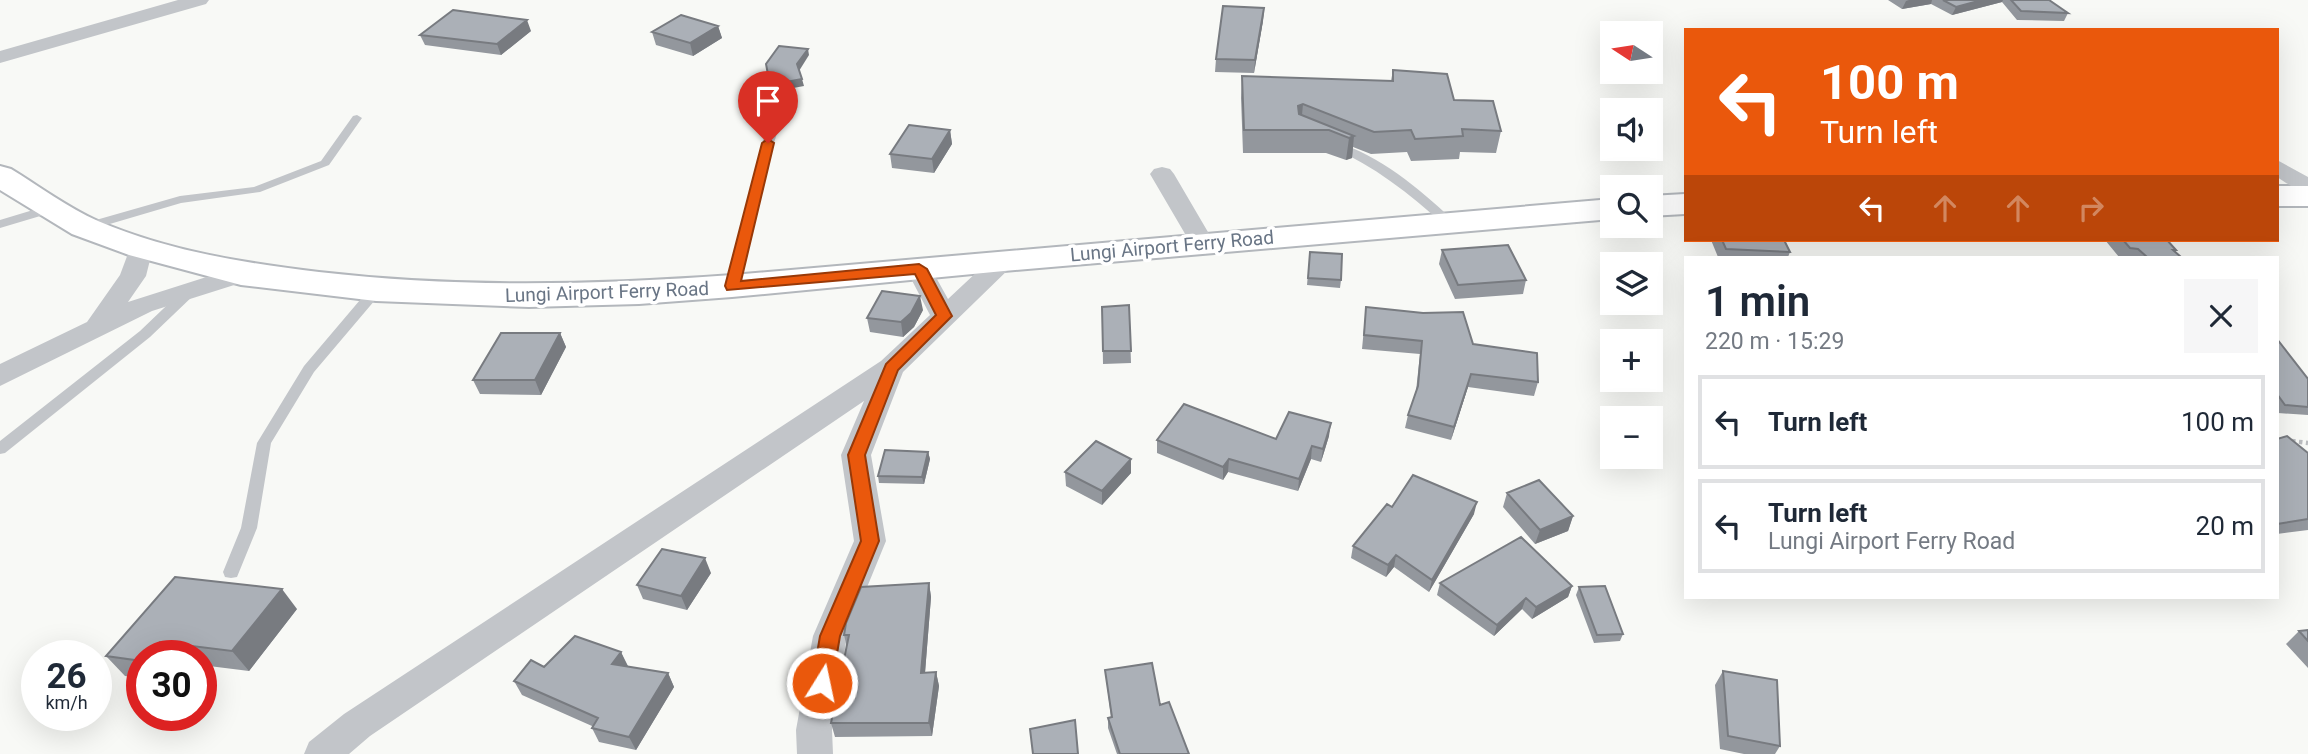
<!DOCTYPE html>
<meta charset="utf-8">
<style>
:root{--surface:#fff;--page:#f6f6f7;--text:#1f2937;--muted:#747a83;--line:#e0e1e3}
body{margin:0;font-family:Roboto,sans-serif;background:var(--page);color:var(--text);height:100vh;display:flex;flex-direction:column;font-size:26px;white-space:nowrap}
*{box-sizing:border-box;margin:0}
p{font-size:23px;color:var(--muted)}
.icon{flex:none;width:38px;height:38px;fill:none;stroke:currentColor;stroke-width:2;stroke-linecap:round;stroke-linejoin:round}
.map{position:relative;flex:1;overflow:hidden}
.drawer{position:absolute;left:1684px;top:256px;width:595px;height:343px;display:flex;flex-direction:column;background:var(--surface);border-radius:0px;box-shadow:0 7px 28px #0002}
.drawer>*{flex:none}
.banner{position:absolute;left:1684px;top:28px;width:595px;height:214px;border-radius:0px;box-shadow:0 7px 28px #0002;background:#ea580c;color:#fff;overflow:hidden}
.needle{width:46px;rotate:282deg}
.fabs{position:absolute;left:1600px;top:21px;display:grid;gap:14px}
.fabs a{display:grid;place-items:center;width:63px;height:63px;border-radius:0px;background:var(--surface);box-shadow:0 7px 28px #0002;font-size:35px}
.speed{position:absolute;left:21px;top:640px;display:flex;gap:14px;font-size:35px;font-weight:700;text-align:center}
.speed>*{display:grid;place-content:center;width:91px;height:91px;border-radius:50%;background:var(--surface);box-shadow:0 7px 28px #0002;line-height:1}
.speed small{font-size:18px;font-weight:400}
.speed .limit{border:10px solid #d22;background:#fff;color:#111}
.pin{position:absolute;display:grid;place-items:center;width:60px;height:60px;color:#fff;margin:-72px -30px;border-radius:50% 50% 50% 0;rotate:-45deg;box-shadow:0 0 7px #0007}
.pin .icon{rotate:45deg}
.me{position:absolute;width:77px;margin:-38px;rotate:10deg;stroke-linejoin:round;filter:drop-shadow(0 0 5px #0008)}
.turn{display:flex;align-items:center;gap:24px;height:147px;padding:0 21px;font-size:32px}
.turn .icon{width:91px;height:91px;stroke-width:2.5}
.turn b{display:block;font-size:49px;line-height:60px}
.lanes{display:flex;align-items:center;height:66px;padding:0 21px;background:#0003;justify-content:center;gap:35px;direction:ltr}
.lanes .off{opacity:.35}
.round{display:grid;place-items:center;flex:none;width:74px;height:74px;border-radius:0px;background:var(--page)}
.overview{display:flex;align-items:center;justify-content:space-between;height:119px;padding:0 21px}
h1{font-size:42px;font-weight:600;line-height:52px}
ul{padding:0;list-style:none}
li{display:flex;align-items:center;gap:21px;height:94px;margin:0 14px 10px;padding:0 7px;border:4px solid var(--line);border-radius:0px}
li div{flex:1}
li b{display:block;font-size:26px}
li em{font-style:normal}
.map>svg:first-child{display:block}
.lines{fill:none;stroke-linecap:round;stroke-linejoin:round}
.primary-casing{stroke:#b3b7bc;stroke-width:4}
.path{stroke:#babcbf;stroke-width:4.5;stroke-dasharray:3.5 3.5;stroke-linecap:butt}
.lane{fill:#c2c5c9;fill-rule:evenodd}
.street{fill:#c2c5c9;fill-rule:evenodd}
.primary{fill:#fff;fill-rule:evenodd}
.wall{fill:#93979d}
.shaded-wall{fill:#787b80}
.building{fill:#abb0b7;stroke:#787b80;stroke-width:2}
.route{fill:#ea580c;stroke:#983908;stroke-width:2}
.labels{text-anchor:middle;dominant-baseline:central;stroke-width:7;stroke-linejoin:round;paint-order:stroke}
.street-label{font-size:19px;fill:#697585;stroke:#fff}
</style>
<div class="map">
<svg width="2308" height="754" viewBox="0 0 2308 754">
<rect width="100%" height="100%" fill="#f8f9f6"/>
<g class="lines">
<defs>
<path id="primary" d="M0,166L11,169C39,186 68,208 98,221C168,251 244,263 319,272C457,288 594,285 732,275L1612,199V219L1004,271L732,297L639,304L529,307L376,301L241,285L129,255L72,234L0,190Z
M2277,186H2308V206H2277Z
M1685,194V214L1650,216V196Z"/>
</defs>
<use href="#primary" class="primary-casing"/>
<path class="path" d="M2292,441L2308,443"/>
<path class="lane" d="M357,115L362,118L329,165L260,192L181,203L86,231L80,227L82,224L180,196L254,187L321,161L353,116Z
M776,117L781,120L774,143L738,286L737,289H727L726,286L762,143L771,120Z
M1335,142C1380,155 1418,188 1452,219L1454,222L1452,225H1444C1409,193 1374,166 1331,147L1329,145Z
M53,204L57,205L59,208L57,211L0,228V220Z
M191,286L197,290L196,293L150,337L5,453L0,454V441L140,331L186,287Z
M376,286L382,290L381,293L314,372L271,443L257,528L237,577L231,578L225,577L223,572L241,528L257,443L304,366L371,287Z"/>
<path class="street" d="M178,0H209L206,4L0,63V51Z
M2277,160L2308,177V194L2300,192L2277,177Z
M1162,167L1170,169L1174,174L1215,244L1212,249L1203,252L1194,249L1191,244L1150,174L1154,169Z
M141,240L150,243L153,248L146,276L128,302L241,266L250,268L254,274L250,280L152,311L0,386V364L87,322L120,275L132,243Z
M1004,252L1013,255L1017,260L1013,265L903,372L871,455L886,541L847,636L832,730L833,754H797L796,730L813,636L854,541L841,455L864,401L370,736L349,754H304L309,742L344,714L881,361L930,315L906,269L910,263L919,261L928,263L948,299L995,255Z"/>
<use href="#primary" class="primary"/>
</g>
<path class="wall" d="M1888,0H2049L2068,13L2064,21L2017,20L2002,2L1952,15L1931,4L1902,9Z
M1264,8L1263,21L1254,73L1215,72L1216,59Z
M718,26L722,38L693,56L656,45L652,32Z
M531,31L501,55L425,45L420,35Z
M1393,70L1454,100L1501,131L1496,153L1460,152L1459,159L1411,161L1407,152L1371,154L1353,147L1352,158L1346,160L1326,153H1243L1241,98L1242,76L1391,81Z
M950,130L952,144L934,173L892,168L890,154Z
M1711,240H1784L1790,252L1788,257H1718Z
M2105,240H2167L2176,250L2175,251L2181,257H2119Z
M1442,250L1526,280L1523,294L1455,299L1439,264Z
M1310,252L1341,280L1340,288L1307,285Z
M1129,305L1131,363L1103,364L1102,307Z
M1366,307L1473,344L1538,382L1534,396L1468,387L1451,440L1405,428L1408,415L1416,391L1420,354L1362,349Z
M923,310L914,327L903,337L870,332L867,318Z
M560,333L566,347L541,395L480,394L473,380Z
M2277,339L2308,379V415L2278,413L2277,410Z
M1329,436L1321,462L1311,459L1298,491L1228,472L1223,480L1157,453V440L1276,439Z
M2277,439L2308,453V530L2277,534Z
M928,452L930,459L924,484L879,483L878,476Z
M1131,459V473L1102,505L1066,486L1065,472Z
M1507,493L1573,516L1568,531L1535,544L1503,507Z
M1392,507L1474,514L1429,592L1394,567L1386,577L1351,558L1353,546Z
M711,573L687,610L643,599L637,585Z
M929,583L931,597L925,672H936L939,686L932,736L835,737L831,723L847,647L844,635Z
M1440,583L1572,586L1568,597L1532,619L1522,609L1494,636L1437,595Z
M1579,587L1623,634L1620,641L1594,643L1576,595Z
M297,609L249,671L201,665V656H142V678L125,676L106,656Z
M2308,630V668L2286,644L2299,631Z
M621,652L627,667L668,673L674,687L636,750L599,742L592,728V726L522,695L514,681L544,667Z
M1105,670L1160,705L1189,754H1117L1108,728V718L1111,717Z
M1723,671L1780,746L1775,754H1744L1720,749L1715,685Z"/>
<path class="shaded-wall" d="M1909,0H1932L1931,4L1902,9L1906,1Z
M1982,0H2003L2002,2L1952,15L1956,7Z
M1264,8L1263,21L1254,73L1255,60Z
M527,20L531,31L501,55L497,44Z
M718,26L722,38L693,56L690,43Z
M808,49L809,55L799,71L797,64Z
M802,79L804,86L772,92L770,85Z
M1303,104L1301,126L1298,106Z
M950,130L952,144L934,173L932,159Z
M1354,136L1352,158L1346,160L1349,138Z
M920,296L923,310L914,327L903,337L901,322Z
M560,333L566,347L541,395L535,380Z
M1471,374L1468,387L1451,440L1454,427Z
M1331,423L1329,436L1321,462L1323,449Z
M1312,446L1311,459L1298,491L1299,479Z
M928,452L930,459L924,484L922,477Z
M1131,459V473L1102,505V491Z
M1229,459L1228,472L1223,480V467Z
M1477,502L1474,514L1429,592L1432,580Z
M1573,516L1568,531L1535,544L1540,530Z
M1396,555L1394,567L1386,577L1388,565Z
M705,558L711,573L687,610L681,596Z
M929,583L931,597L924,686L921,673Z
M1572,586L1568,597L1532,619L1536,607Z
M282,589L297,609L249,671L232,651Z
M1526,598L1522,609L1494,636L1497,625Z
M160,642L173,656H149Z
M621,652L628,666L619,678L612,664Z
M936,672L939,686L932,736L929,723Z
M668,673L674,687L636,750L629,737Z"/>
<path class="building" d="M1943,0H1982L1956,7Z
M2011,0H2049L2068,13L2021,11Z
M1223,6L1264,8L1255,60L1216,59Z
M453,10L527,20L497,44L420,35Z
M681,15L718,26L690,43L652,32Z
M779,46L808,49L797,64L802,79L770,85L766,64Z
M1393,70L1447,74L1454,100L1493,101L1501,131L1462,129L1463,136L1415,139L1411,130L1374,132L1303,104L1298,106L1299,114L1354,136L1349,138L1329,130H1244L1242,76L1393,81Z
M909,125L950,130L932,159L890,154Z
M1722,240H1784L1790,252L1726,249Z
M2123,240H2167L2176,250H2173L2181,257H2147L2138,249L2130,248Z
M1508,245L1526,280L1458,285L1442,250Z
M1310,252L1342,254L1341,280L1308,278Z
M882,291L920,296L911,313L901,322L867,318Z
M1129,305L1131,351H1103L1102,307Z
M1366,307L1423,313L1463,312L1473,344L1537,353L1538,382L1471,374L1454,427L1408,415L1418,386L1422,341L1364,335Z
M501,333H560L535,380H473Z
M2277,339L2308,379V407L2285,405L2277,394Z
M1184,404L1276,439L1289,412L1331,423L1323,449L1312,446L1299,479L1229,459L1223,467L1157,440Z
M2287,436L2308,453V519L2277,524V439Z
M1096,441L1131,459L1102,491L1065,472Z
M885,450L928,452L922,477L878,476Z
M1413,475L1477,502L1432,580L1396,555L1388,565L1353,546L1387,504L1392,507Z
M1539,480L1573,516L1540,530L1507,493Z
M1521,537L1572,586L1536,607L1526,598L1497,625L1440,583Z
M662,549L705,558L681,596L637,585Z
M175,577L282,589L232,651L160,642L149,656H142V661L106,656Z
M929,583L921,673L936,672L929,723H831L849,635H844L846,623L861,587Z
M1605,586L1623,634L1597,635L1579,587Z
M2308,630V641L2299,631Z
M575,636L621,652L612,664L668,673L629,737L592,728L598,718L514,681L531,660L544,667Z
M1152,663L1160,705L1169,702L1189,754H1120L1108,718L1112,717L1105,670Z
M1723,671L1777,680L1780,746L1728,736Z
M1075,720L1078,754H1033L1030,729Z"/>
<path class="route" d="M768,139L774,143L741,281L919,264L927,269L952,316L898,370L865,455L879,541L840,636L832,683L829,689L822,692L815,689L812,683L820,636L861,541L848,455L886,364L936,315L915,274L727,290L725,286L762,143Z"/>
<g class="labels">
<g class="street-label">
<text transform="translate(1172 246) rotate(-5)">Lungi Airport Ferry Road</text>
<text transform="translate(607 292) rotate(-2)">Lungi Airport Ferry Road</text>
</g>
</g>
</svg>
<div class="fabs">
<a><svg class="needle" viewBox="-14 -14 28 28"><path d="M0-13l5 13h-10z" fill="#e53935"/><path d="M0 13l5-13h-10z" fill="#747a83"/></svg></a>
<a><svg class="icon" aria-label="sound" viewBox="0 0 24 24"><path d="M4 9h4l5-4v14l-5-4H4zM17 9q2 3 0 6"/></svg></a>
<a><svg class="icon" aria-label="search" viewBox="0 0 24 24"><circle cx="10" cy="10" r="6"/><path d="M15 15l6 6"/></svg></a>
<a><svg class="icon" aria-label="layers" viewBox="0 0 24 24"><path d="M12 4l9 5-9 5-9-5zM3 14l9 5 9-5"/></svg></a>
<a>+</a>
<a>−</a>
</div>
<div class="speed"><div>26<small>km/h</small></div><div class="limit">30</div></div>
<div class="pin" style="left:768px;top:143px;background:#d93025"><svg class="icon" aria-label="arrive" viewBox="0 0 24 24"><path d="M6 21V4h12l-3 4 3 4H6"/></svg></div>
<svg class="me" style="left:822px;top:683px" viewBox="-20 -20 40 40"><circle r="17" fill="#ea580c" stroke="#fff" stroke-width="3"/><path d="M0-11L8 9 0 5-8 9z" fill="#fff"/></svg>
<div class="banner">
<div class="turn"><svg class="icon" aria-label="left" viewBox="0 0 24 24"><path d="M17 20v-9H6M10 6l-5 5 5 5"/></svg><div><b>100 m</b>Turn left</div></div>
<div class="lanes"><svg class="icon" aria-label="left" viewBox="0 0 24 24"><path d="M17 20v-9H6M10 6l-5 5 5 5"/></svg><svg class="icon off" aria-label="ahead" viewBox="0 0 24 24"><path d="M12 20V5M6 11l6-6 6 6"/></svg><svg class="icon off" aria-label="ahead" viewBox="0 0 24 24"><path d="M12 20V5M6 11l6-6 6 6"/></svg><svg class="icon off" aria-label="right" viewBox="0 0 24 24"><path d="M7 20v-9h11M14 6l5 5-5 5"/></svg></div>
</div>
<section class="drawer">
<div class="overview"><div><h1>1 min</h1><p>220 m · 15:29</p></div><a class="round"><svg class="icon" aria-label="close" viewBox="0 0 24 24"><path d="M6 6l12 12M18 6L6 18"/></svg></a></div>
<ul>
<li><svg class="icon" aria-label="left" viewBox="0 0 24 24"><path d="M17 20v-9H6M10 6l-5 5 5 5"/></svg><div><b>Turn left</b></div><em>100 m</em></li>
<li><svg class="icon" aria-label="left" viewBox="0 0 24 24"><path d="M17 20v-9H6M10 6l-5 5 5 5"/></svg><div><b>Turn left</b><p>Lungi Airport Ferry Road</p></div><em>20 m</em></li>
</ul>
</section>
</div>
